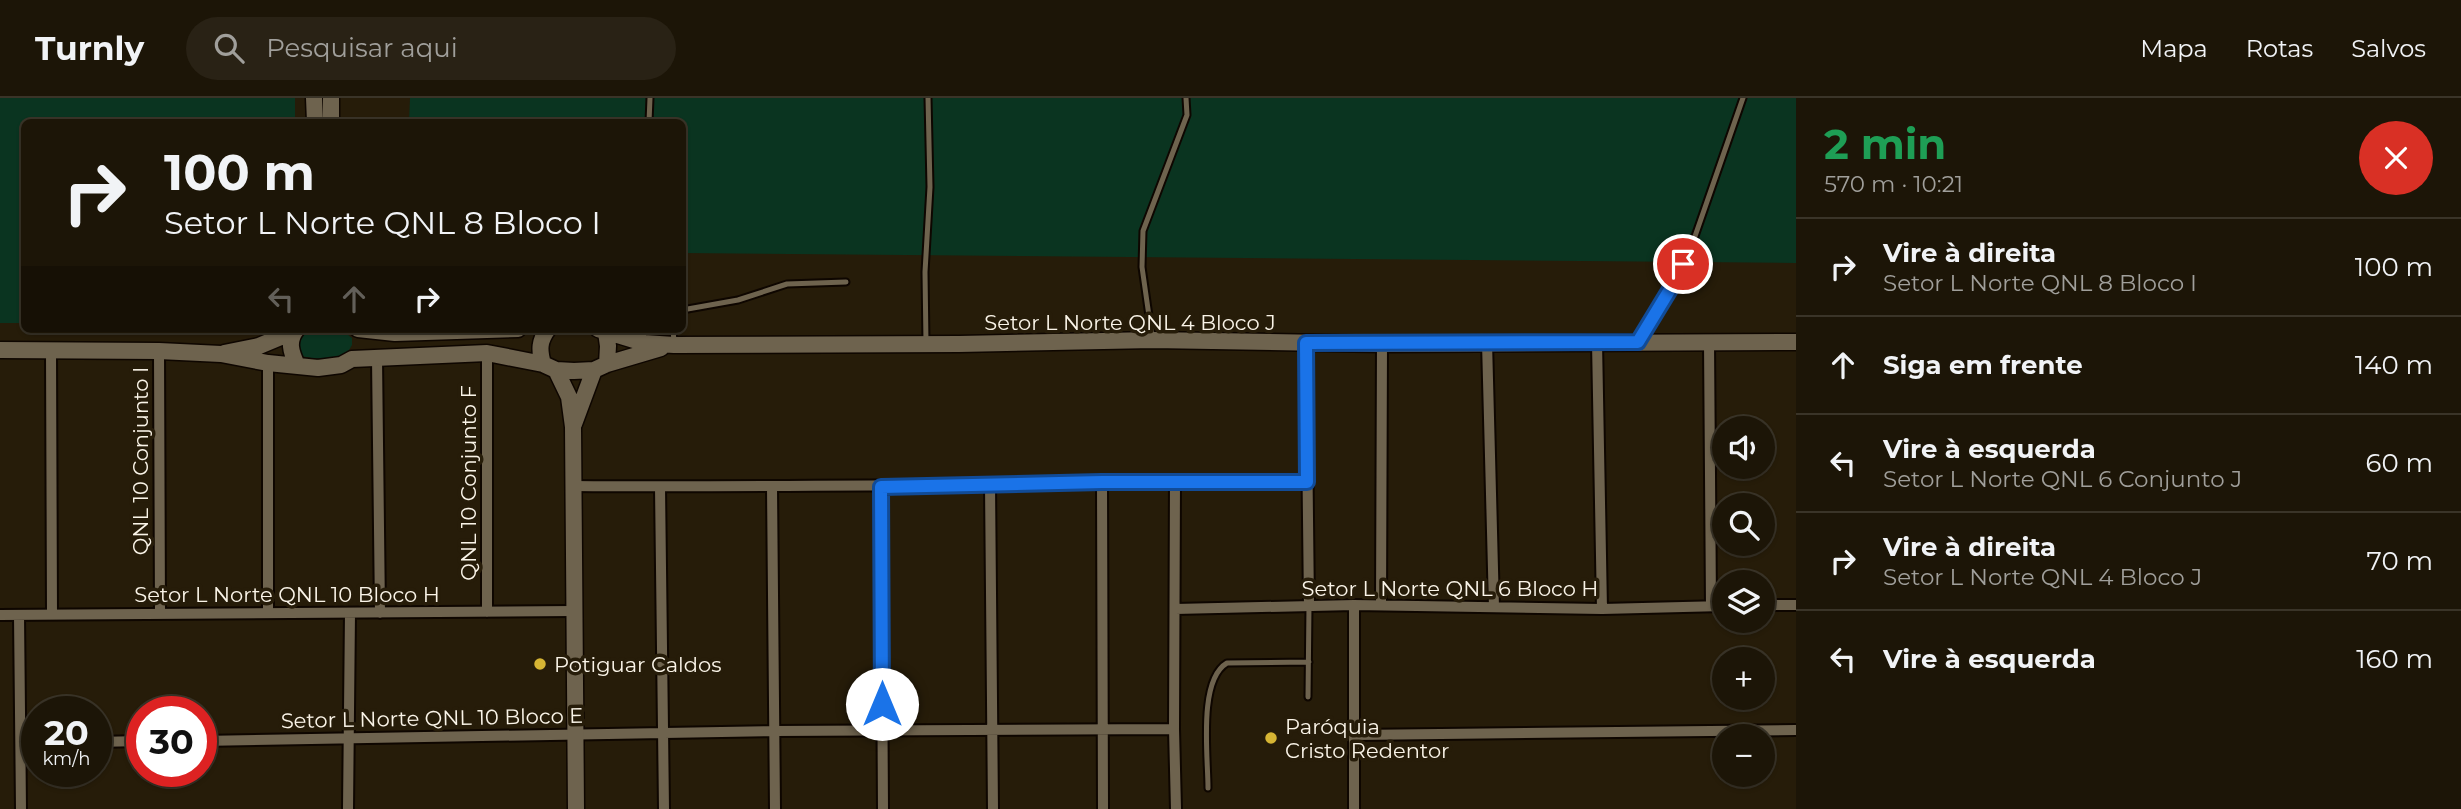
<!DOCTYPE html>
<html lang="pt">
<meta charset="utf-8">
<style>
:root{--surface:#1c1507;--page:#292215;--text:#f1f3f6;--muted:#a09f9b;--line:#3a3428}
body{margin:0;font-family:Montserrat,sans-serif;background:var(--page);color:var(--text);height:100vh;display:flex;flex-direction:column;font-size:26px;white-space:nowrap}
*{box-sizing:border-box;margin:0}
p{font-size:23px;color:var(--muted)}
.icon{flex:none;width:38px;height:38px;fill:none;stroke:currentColor;stroke-width:2;stroke-linecap:round;stroke-linejoin:round}
.map{position:relative;flex:1;overflow:hidden}
.details{display:flex;flex-direction:column;background:var(--surface);width:665px}
.details>*{flex:none}
.guide{position:absolute;left:21px;top:21px;width:665px;height:214px;border-radius:10px;box-shadow:0 2px 5px #0004,0 0 0 2px var(--line);background:#1c1507;color:var(--text);overflow:hidden}
.tools{position:absolute;left:1712px;top:318px;display:grid;gap:14px}
.tools a{display:grid;place-items:center;width:63px;height:63px;border-radius:50%;background:var(--surface);box-shadow:0 2px 5px #0004,0 0 0 2px var(--line);font-size:35px}
.speed{position:absolute;left:21px;top:598px;display:flex;gap:14px;font-size:35px;font-weight:700;text-align:center}
.speed>*{display:grid;place-content:center;width:91px;height:91px;border-radius:50%;background:var(--surface);box-shadow:0 2px 5px #0004,0 0 0 2px var(--line);line-height:1}
.speed small{font-size:18px;font-weight:400}
.speed .limit{border:10px solid #d22;background:#fff;color:#111}
.pin{position:absolute;display:grid;place-items:center;width:60px;height:60px;color:#fff;margin:-30px;border:4px solid #fff;border-radius:50%;box-shadow:0 2px 7px #0007}
.me{position:absolute;width:77px;margin:-38px;rotate:0deg;stroke-linejoin:round;filter:drop-shadow(0 0 5px #0008)}
.turn{display:flex;align-items:center;gap:24px;height:147px;padding:0 28px;font-size:32px}
.turn .icon{width:91px;height:91px;stroke-width:2.5}
.turn b{display:block;font-size:49px;line-height:60px}
.lanes{display:flex;align-items:center;height:66px;padding:0 28px;background:#0003;justify-content:center;gap:35px;direction:ltr}
.lanes .off{opacity:.35}
.round{display:grid;place-items:center;flex:none;width:74px;height:74px;border-radius:37px;background:var(--page)}
.headline{display:flex;align-items:center;justify-content:space-between;height:119px;padding:0 28px}
h1{font-size:42px;font-weight:700;line-height:52px;color:#1e9e55}
ul{padding:0;list-style:none}
li{display:flex;align-items:center;gap:21px;height:98px;padding:0 28px;border-top:2px solid var(--line)}
li div{flex:1}
li b{display:block;font-size:26px}
li em{font-style:normal}
header{display:flex;align-items:center;gap:42px;box-sizing:border-box;height:98px;padding:0 35px;background:var(--surface);border-bottom:2px solid var(--line)}
header strong{font-size:33px}
nav{display:flex;gap:38px;margin-inline-start:auto;font-size:24px}
.search{width:490px;height:63px;background:var(--page);display:flex;align-items:center;gap:18px;box-sizing:border-box;padding:0 24px;border-radius:38px;color:var(--muted);font-size:26px}
main{display:flex;flex:1;min-height:0}
.map>svg:first-child{display:block}
.green{fill:#0a3420}
.lines{fill:none;stroke-linecap:round;stroke-linejoin:round}
.lane-casing{stroke:#0e0600;stroke-width:9}
.street-casing{stroke:#0e0600;stroke-width:14}
.secondary-casing{stroke:#0e0600;stroke-width:19}
.lane{stroke:#6e634e;stroke-width:5}
.street{stroke:#6e634e;stroke-width:10}
.secondary{stroke:#6e634e;stroke-width:16}
.route-casing{stroke:#114b97;stroke-width:18}
.route{stroke:#1a73e8;stroke-width:12}
.poi-dot{fill:#d6b534;stroke:#261c09;stroke-width:2.5}
.labels{text-anchor:middle;dominant-baseline:central;stroke-width:7;stroke-linejoin:round;paint-order:stroke}
.street-label{font-size:21px;fill:#faf4e8;stroke:#261c09}
.poi-label{font-size:21px;fill:#faf4e8;stroke:#261c09;text-anchor:start}
</style>
<header>
<strong>Turnly</strong>
<div class="search"><svg class="icon" aria-label="search" viewBox="0 0 24 24"><circle cx="10" cy="10" r="6"/><path d="M15 15l6 6"/></svg>Pesquisar aqui</div>
<nav><a>Mapa</a><a>Rotas</a><a>Salvos</a></nav>
</header>
<main>
<div class="map">
<svg width="1796" height="711" viewBox="0 0 1796 711">
<rect width="100%" height="100%" fill="#261c09"/>
<path class="green" d="M0,0H295V24H24V225H0Z
M410,0H1796V165L683,155L682,24H409Z
M331,231L347,236L352,240V247L345,259C328,262 315,262 298,257L299,236Z"/>
<g class="lines">
<defs>
<path id="lane" d="M649,24L650,0
M682,212L738,202L787,186L846,184
M673,231L674,244
M1152,239L1142,169L1143,133L1187,17L1186,0
M1640,241L1672,188L1693,144L1743,0
M926,245L925,174L930,89L928,0
M1308,599L1309,508
M1208,690C1208,658 1198,582 1227,565L1309,564"/>
<path id="street" d="M1709,243L1711,508
M1487,244L1494,509
M1597,244L1602,511
M1306,245L1309,508
M51,253L52,516
M159,253L160,515
M487,255V514
M377,260L380,515
M268,265V515
M1102,384L1103,711
M1175,384L1174,631L1176,711
M990,386L993,711
M573,388C817,390 1062,384 1307,384
M660,389L664,711
M772,389L775,711
M881,389L883,711
M1354,507V711
M1381,507L1382,246
M1762,507H1796
M1175,511L1354,507L1602,511L1724,508
M0,517L573,513
M19,517L21,711
M1355,637L1796,632
M201,643L774,633L1174,631
M21,644H37
M96,644L142,643
M348,711L350,515"/>
<path id="secondary" d="M314,0L315,24
M331,24V0
M358,231L395,235L518,231
M598,231L644,245L674,247L959,246L1153,242L1382,246L1796,244
M0,252L159,253L221,256L268,265L318,270L341,267L352,261L487,255L543,266L556,272L574,273L594,272L607,266L608,248L606,234
M224,255L259,248L295,233
M543,266C539,252 539,243 548,231
M607,266L661,250
M297,267C291,254 287,243 297,231
M556,272L569,299L573,329L576,711
M574,326L594,272"/>
</defs>
<use href="#lane" class="lane-casing"/>
<use href="#street" class="street-casing"/>
<use href="#secondary" class="secondary-casing"/>
<use href="#lane" class="lane"/>
<use href="#street" class="street"/>
<use href="#secondary" class="secondary"/>
</g>
<g class="lines">
<defs>
<path id="route" d="M882,606L881,389L1102,384H1307L1306,245L1638,244L1672,188L1683,166"/>
</defs>
<use href="#route" class="route-casing"/>
<use href="#route" class="route"/>
</g>
<g class="poi-dot">
<circle cx="540" cy="566" r="7"/>
<circle cx="1271" cy="640" r="7"/>
</g>
<g class="labels">
<g class="street-label">
<text x="1130" y="224">Setor L Norte QNL 4 Bloco J</text>
<text transform="translate(140 363) rotate(-90)">QNL 10 Conjunto I</text>
<text transform="translate(468 385) rotate(-90)">QNL 10 Conjunto F</text>
<text x="1450" y="490">Setor L Norte QNL 6 Bloco H</text>
<text x="287" y="496">Setor L Norte QNL 10 Bloco H</text>
<text transform="translate(432 620) rotate(-1)">Setor L Norte QNL 10 Bloco E</text>
</g>
<g class="poi-label">
<text x="554" y="566">Potiguar Caldos</text>
<text x="1285" y="628">Paróquia<tspan x="1285" dy="24">Cristo Redentor</tspan></text>
</g>
</g>
</svg>
<div class="tools">
<a><svg class="icon" aria-label="sound" viewBox="0 0 24 24"><path d="M4 9h4l5-4v14l-5-4H4zM17 9q2 3 0 6"/></svg></a>
<a><svg class="icon" aria-label="search" viewBox="0 0 24 24"><circle cx="10" cy="10" r="6"/><path d="M15 15l6 6"/></svg></a>
<a><svg class="icon" aria-label="layers" viewBox="0 0 24 24"><path d="M12 4l9 5-9 5-9-5zM3 14l9 5 9-5"/></svg></a>
<a>+</a>
<a>−</a>
</div>
<div class="speed"><div>20<small>km/h</small></div><div class="limit">30</div></div>
<div class="pin" style="left:1683px;top:166px;background:#d93025"><svg class="icon" aria-label="arrive" viewBox="0 0 24 24"><path d="M6 21V4h12l-3 4 3 4H6"/></svg></div>
<svg class="me" style="left:882px;top:606px" viewBox="-20 -20 40 40"><circle r="19" fill="#fff"/><path d="M0-13L10 11 0 6-10 11z" fill="#1a73e8"/></svg>
<div class="guide">
<div class="turn"><svg class="icon" aria-label="right" viewBox="0 0 24 24"><path d="M7 20v-9h11M14 6l5 5-5 5"/></svg><div><b>100 m</b>Setor L Norte QNL 8 Bloco I</div></div>
<div class="lanes"><svg class="icon off" aria-label="left" viewBox="0 0 24 24"><path d="M17 20v-9H6M10 6l-5 5 5 5"/></svg><svg class="icon off" aria-label="ahead" viewBox="0 0 24 24"><path d="M12 20V5M6 11l6-6 6 6"/></svg><svg class="icon" aria-label="right" viewBox="0 0 24 24"><path d="M7 20v-9h11M14 6l5 5-5 5"/></svg></div>
</div>
</div>
<section class="details">
<div class="headline"><div><h1>2 min</h1><p>570 m · 10:21</p></div><a class="round" style="background:#d93025;color:#fff"><svg class="icon" aria-label="close" viewBox="0 0 24 24"><path d="M6 6l12 12M18 6L6 18"/></svg></a></div>
<ul>
<li><svg class="icon" aria-label="right" viewBox="0 0 24 24"><path d="M7 20v-9h11M14 6l5 5-5 5"/></svg><div><b>Vire à direita</b><p>Setor L Norte QNL 8 Bloco I</p></div><em>100 m</em></li>
<li><svg class="icon" aria-label="ahead" viewBox="0 0 24 24"><path d="M12 20V5M6 11l6-6 6 6"/></svg><div><b>Siga em frente</b></div><em>140 m</em></li>
<li><svg class="icon" aria-label="left" viewBox="0 0 24 24"><path d="M17 20v-9H6M10 6l-5 5 5 5"/></svg><div><b>Vire à esquerda</b><p>Setor L Norte QNL 6 Conjunto J</p></div><em>60 m</em></li>
<li><svg class="icon" aria-label="right" viewBox="0 0 24 24"><path d="M7 20v-9h11M14 6l5 5-5 5"/></svg><div><b>Vire à direita</b><p>Setor L Norte QNL 4 Bloco J</p></div><em>70 m</em></li>
<li><svg class="icon" aria-label="left" viewBox="0 0 24 24"><path d="M17 20v-9H6M10 6l-5 5 5 5"/></svg><div><b>Vire à esquerda</b></div><em>160 m</em></li>
</ul>
</section>
</main>
